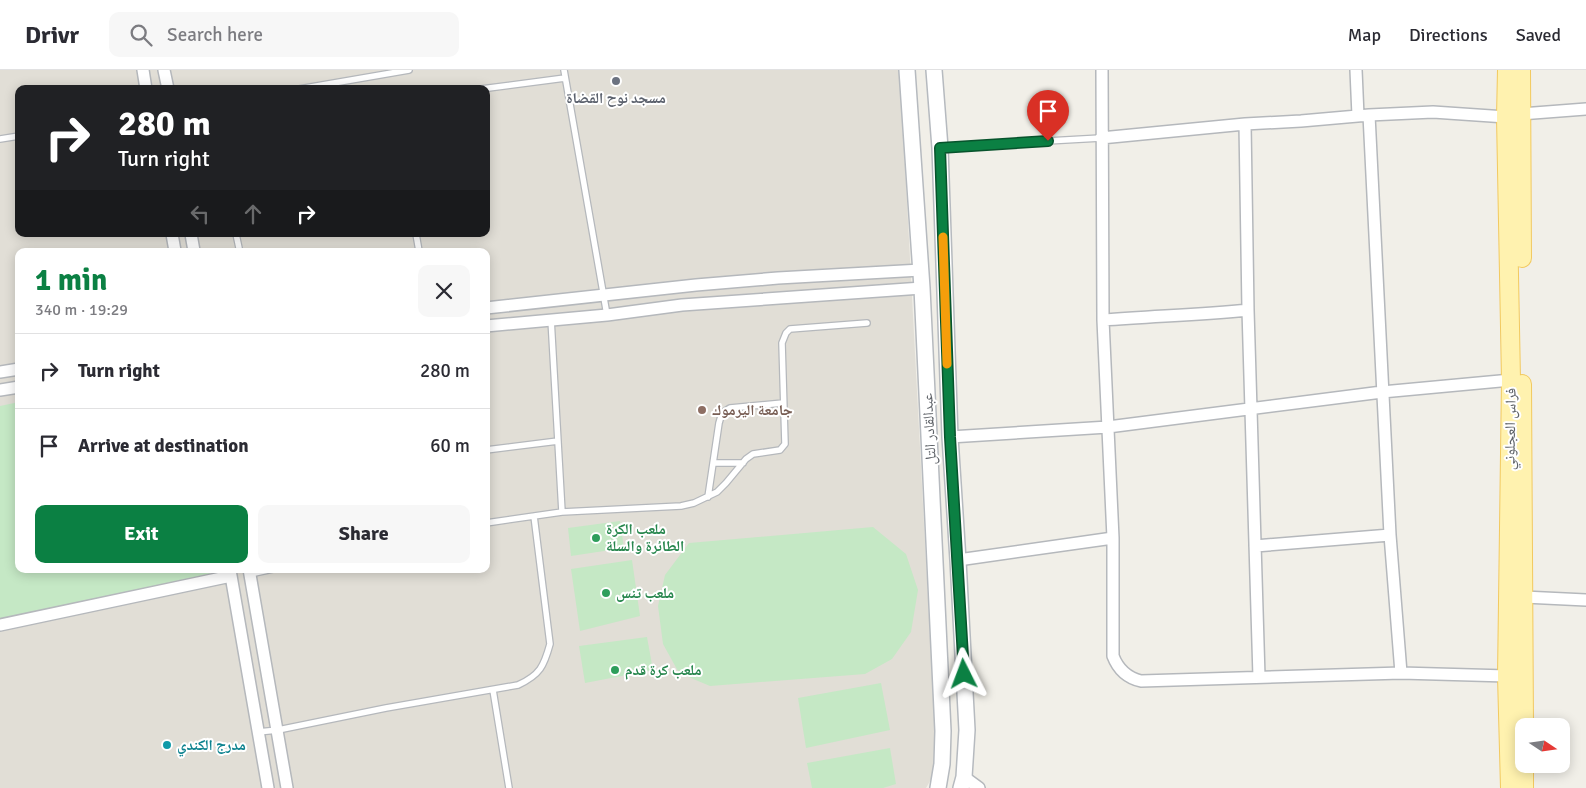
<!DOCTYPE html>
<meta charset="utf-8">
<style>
:root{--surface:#fff;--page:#f7f7f7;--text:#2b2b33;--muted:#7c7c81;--line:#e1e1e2;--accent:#0b8043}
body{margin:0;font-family:Signika,"Noto Naskh Arabic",sans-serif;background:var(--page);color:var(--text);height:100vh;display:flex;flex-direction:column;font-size:19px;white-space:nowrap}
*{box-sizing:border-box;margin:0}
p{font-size:16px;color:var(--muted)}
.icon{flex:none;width:28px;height:28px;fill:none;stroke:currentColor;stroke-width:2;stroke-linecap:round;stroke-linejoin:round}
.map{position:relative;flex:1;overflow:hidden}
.panel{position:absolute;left:15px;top:178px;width:475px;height:325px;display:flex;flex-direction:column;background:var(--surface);border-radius:10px;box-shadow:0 2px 12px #0003}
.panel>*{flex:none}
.banner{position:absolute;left:15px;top:15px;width:475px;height:152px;border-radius:10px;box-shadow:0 2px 12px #0003;background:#202124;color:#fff;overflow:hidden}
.needle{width:32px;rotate:103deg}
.controls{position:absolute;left:1515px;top:648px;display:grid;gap:10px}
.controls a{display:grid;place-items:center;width:55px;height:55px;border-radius:10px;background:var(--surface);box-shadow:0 2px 12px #0003;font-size:25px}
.pin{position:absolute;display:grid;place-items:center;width:42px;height:42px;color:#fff;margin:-51px -21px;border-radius:50% 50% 50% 0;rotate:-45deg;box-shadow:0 0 5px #0007}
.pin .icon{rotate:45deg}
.me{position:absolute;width:55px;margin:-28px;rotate:357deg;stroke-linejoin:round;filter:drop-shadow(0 0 4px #0008)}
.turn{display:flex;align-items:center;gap:18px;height:105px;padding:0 20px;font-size:22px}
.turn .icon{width:65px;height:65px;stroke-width:2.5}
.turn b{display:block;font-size:35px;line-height:42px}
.lanes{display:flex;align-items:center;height:48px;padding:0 20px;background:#0003;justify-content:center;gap:25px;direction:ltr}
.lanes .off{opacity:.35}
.round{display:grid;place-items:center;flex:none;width:52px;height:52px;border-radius:10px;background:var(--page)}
.head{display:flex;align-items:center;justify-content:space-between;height:85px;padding:0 20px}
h1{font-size:30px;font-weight:800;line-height:38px;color:var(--accent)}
.action{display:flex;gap:10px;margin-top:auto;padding:10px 20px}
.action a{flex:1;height:58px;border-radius:10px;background:var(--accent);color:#fff;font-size:20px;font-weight:800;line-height:58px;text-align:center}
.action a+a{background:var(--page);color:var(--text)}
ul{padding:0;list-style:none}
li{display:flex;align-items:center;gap:15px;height:75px;padding:0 20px;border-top:1px solid var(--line)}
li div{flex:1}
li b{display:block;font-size:19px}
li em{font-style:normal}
header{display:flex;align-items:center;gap:30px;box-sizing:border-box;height:70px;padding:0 25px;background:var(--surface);border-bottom:1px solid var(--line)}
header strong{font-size:24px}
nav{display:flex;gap:28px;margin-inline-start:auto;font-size:18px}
.search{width:350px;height:45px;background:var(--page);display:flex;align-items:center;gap:12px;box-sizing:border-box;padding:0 18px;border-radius:10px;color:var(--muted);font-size:19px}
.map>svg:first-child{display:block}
.education{fill:#e1ded6;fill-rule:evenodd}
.green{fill:#c5e8c5}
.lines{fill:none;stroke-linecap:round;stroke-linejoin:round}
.service-casing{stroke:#b5b8bc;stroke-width:8}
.minor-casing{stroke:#b5b8bc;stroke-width:14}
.secondary-casing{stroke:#b6babf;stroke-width:18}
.primary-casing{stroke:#f2c960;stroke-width:20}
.service{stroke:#fff;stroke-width:5.5}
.minor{stroke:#fff;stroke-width:11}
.secondary{stroke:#fff;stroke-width:15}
.primary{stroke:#fff2af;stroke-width:18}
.route-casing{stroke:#07532c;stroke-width:12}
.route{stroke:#0b8043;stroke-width:9}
.slow{stroke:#f59e0b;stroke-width:9}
.worship-dot{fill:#6b7280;stroke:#fff;stroke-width:2}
.education-dot{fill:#8d6e63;stroke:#fff;stroke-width:2}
.leisure-dot{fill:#2e9e5b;stroke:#fff;stroke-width:2}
.culture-dot{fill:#0f9aa8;stroke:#fff;stroke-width:2}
.labels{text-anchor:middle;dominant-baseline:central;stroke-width:4;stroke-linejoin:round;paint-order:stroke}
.worship-label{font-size:15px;font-weight:bold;fill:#5b616d;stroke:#fff}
.education-label{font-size:15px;font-weight:bold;fill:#785e54;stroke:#fff;text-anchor:start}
.street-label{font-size:15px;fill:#5f6368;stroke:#fff}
.leisure-label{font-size:15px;font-weight:bold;fill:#27864d;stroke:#fff;text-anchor:start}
.culture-label{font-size:15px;font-weight:bold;fill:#0d838f;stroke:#fff;text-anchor:start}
</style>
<header>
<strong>Drivr</strong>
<div class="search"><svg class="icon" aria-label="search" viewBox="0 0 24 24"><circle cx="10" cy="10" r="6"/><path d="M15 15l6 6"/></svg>Search here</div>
<nav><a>Map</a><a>Directions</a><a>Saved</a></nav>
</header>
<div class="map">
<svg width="1586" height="718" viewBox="0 0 1586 718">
<rect width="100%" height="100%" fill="#f1efe8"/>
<path class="education" d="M0,0H900L937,699L926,718H0ZM19,19H486V164H19ZM19,181H486V499H19Z"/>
<path class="green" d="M19,332V499H209L210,505L0,555V336Z
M620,451L624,478L571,486L568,458Z
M873,457L906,484L918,520L911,562L892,589L865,604L710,616L679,603L663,574L658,536L665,505L689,473Z
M632,490L640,546L580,561L571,499Z
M647,567L653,600L585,613L579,576Z
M881,613L890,660L806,678L798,628Z
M890,678L896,714L883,718H812L807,693Z"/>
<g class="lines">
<defs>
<path id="service" d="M564,0L607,245
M299,19L409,0
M481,19L565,8
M0,69L19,66
M942,77L1101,68
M236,164L239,178
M416,164L419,181
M551,249L562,442
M486,380L558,371
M713,393H743
M708,427L719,353L722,343L730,338L783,333
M486,453L562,442L681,436L694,433L717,422L726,413L746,389L753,384L780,380L785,374L782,273L786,263L790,259L867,253
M250,504L273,499
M493,620L509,718
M258,662L278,660L386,638L518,615C540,605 544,596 550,574L534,446"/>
<path id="minor" d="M143,0L146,19
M164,0L168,19
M1102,0L1103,250L1113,468V586C1118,599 1128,608 1141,611L1401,603L1507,606
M1356,0L1358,46
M1521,44L1586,39
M1369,45L1390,465L1401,603
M1245,54L1248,240L1259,607
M1101,68L1245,54L1301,51L1369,45L1433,42L1506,47
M172,164L175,181
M191,164L194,181
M486,238L696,215L778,208L921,200
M1103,250C1151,246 1199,245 1248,240
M486,256L607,245L682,235L922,218
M0,302L19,299
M0,320L19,317
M950,367L1108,357L1382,322L1511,310
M1255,476L1390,465
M958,490L1113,468
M249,499L287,718
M230,500L268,718
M1524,527L1586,530
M0,555L231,506
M964,707L979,718"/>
<path id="secondary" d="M907,0L922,218L943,661L942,694L938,718
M934,0L940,78L950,367L958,490L967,660L964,707L961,718"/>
<path id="primary" d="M1507,0L1506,47L1511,310L1507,606L1510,718
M1521,0L1522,188
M1522,314L1524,656
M1524,694V718"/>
</defs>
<use href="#service" class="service-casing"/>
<use href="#minor" class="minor-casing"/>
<use href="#secondary" class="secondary-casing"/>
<use href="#primary" class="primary-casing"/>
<use href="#service" class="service"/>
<use href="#minor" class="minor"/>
<use href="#secondary" class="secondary"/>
<use href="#primary" class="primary"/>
</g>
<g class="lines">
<defs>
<path id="route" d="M964,604L950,367L940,78L1048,71"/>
</defs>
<use href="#route" class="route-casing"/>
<use href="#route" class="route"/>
<path class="slow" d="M943,167L947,294"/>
</g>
<circle class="worship-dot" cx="616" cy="11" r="5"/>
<circle class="education-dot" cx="702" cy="340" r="5"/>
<g class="leisure-dot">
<circle cx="596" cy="468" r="5"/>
<circle cx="606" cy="523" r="5"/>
<circle cx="615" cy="600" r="5"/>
</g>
<circle class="culture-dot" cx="167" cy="675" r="5"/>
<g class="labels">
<g class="worship-label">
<text x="616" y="28">مسجد نوح القضاة</text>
</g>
<g class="education-label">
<text x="712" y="340">جامعة اليرموك</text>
</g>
<g class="street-label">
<text transform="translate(929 359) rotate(-93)">عبدالقادر التل</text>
<text transform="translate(1510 359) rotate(-89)">فراس العجلوني</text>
</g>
<g class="leisure-label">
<text x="606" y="459">ملعب الكرة<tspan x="606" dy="17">الطائرة والسلة</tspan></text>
<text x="616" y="523">ملعب تنس</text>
<text x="625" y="600">ملعب كرة قدم</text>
</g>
<g class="culture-label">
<text x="177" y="675">مدرج الكندي</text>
</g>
</g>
</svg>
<div class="controls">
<a><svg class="needle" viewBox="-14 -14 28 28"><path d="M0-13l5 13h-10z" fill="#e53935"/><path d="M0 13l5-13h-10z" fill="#7c7c81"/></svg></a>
</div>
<div class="pin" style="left:1048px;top:71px;background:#d93025"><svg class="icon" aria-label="arrive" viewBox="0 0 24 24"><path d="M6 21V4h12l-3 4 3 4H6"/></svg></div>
<svg class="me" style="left:964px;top:604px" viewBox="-20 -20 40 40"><path d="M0-17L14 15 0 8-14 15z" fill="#0b8043" stroke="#fff" stroke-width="4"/></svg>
<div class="banner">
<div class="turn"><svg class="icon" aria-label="right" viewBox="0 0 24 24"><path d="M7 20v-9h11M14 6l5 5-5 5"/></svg><div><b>280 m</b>Turn right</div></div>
<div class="lanes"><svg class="icon off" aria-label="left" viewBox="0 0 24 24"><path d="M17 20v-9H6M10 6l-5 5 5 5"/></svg><svg class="icon off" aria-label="ahead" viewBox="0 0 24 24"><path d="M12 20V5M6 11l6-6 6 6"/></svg><svg class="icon" aria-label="right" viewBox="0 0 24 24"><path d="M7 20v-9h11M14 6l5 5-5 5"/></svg></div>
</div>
<section class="panel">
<div class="head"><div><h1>1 min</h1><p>340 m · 19:29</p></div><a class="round"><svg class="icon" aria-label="close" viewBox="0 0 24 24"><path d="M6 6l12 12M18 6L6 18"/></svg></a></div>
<ul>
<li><svg class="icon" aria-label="right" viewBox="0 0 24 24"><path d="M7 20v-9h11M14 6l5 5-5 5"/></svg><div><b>Turn right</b></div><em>280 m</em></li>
<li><svg class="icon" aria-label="arrive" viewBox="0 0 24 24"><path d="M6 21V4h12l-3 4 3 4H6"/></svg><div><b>Arrive at destination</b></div><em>60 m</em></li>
</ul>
<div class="action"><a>Exit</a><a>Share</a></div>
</section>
</div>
